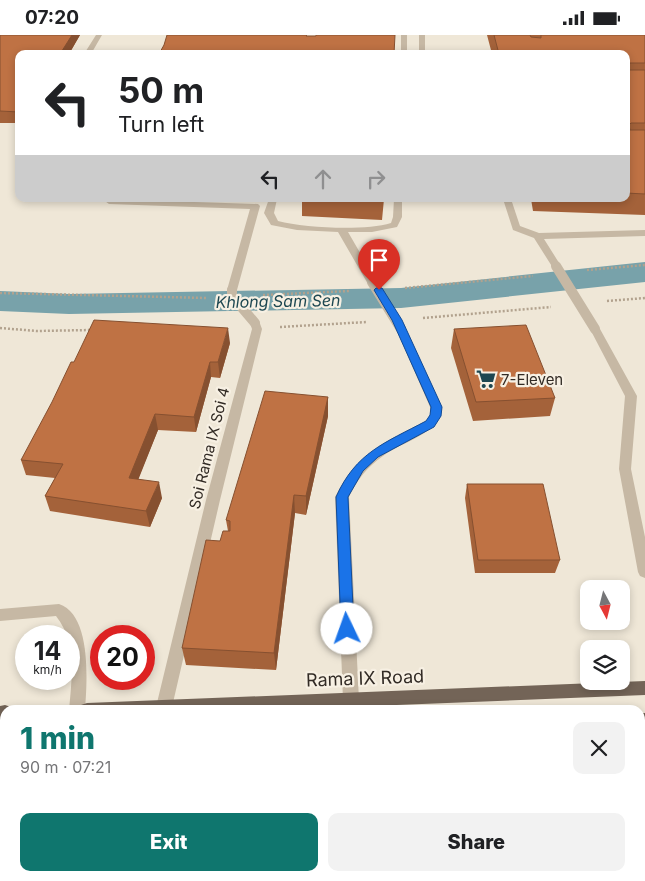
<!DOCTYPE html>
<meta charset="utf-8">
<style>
:root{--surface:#fff;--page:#f2f2f2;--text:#202124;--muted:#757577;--accent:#0f766e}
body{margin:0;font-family:Inter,sans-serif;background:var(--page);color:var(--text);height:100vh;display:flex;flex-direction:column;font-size:19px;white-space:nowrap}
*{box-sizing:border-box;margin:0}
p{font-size:16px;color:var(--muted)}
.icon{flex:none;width:28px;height:28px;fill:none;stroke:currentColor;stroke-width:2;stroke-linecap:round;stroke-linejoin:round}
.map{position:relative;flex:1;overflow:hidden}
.details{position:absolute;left:0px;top:670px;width:645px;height:176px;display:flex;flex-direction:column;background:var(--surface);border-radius:15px 15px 0 0;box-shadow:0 2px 8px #0003}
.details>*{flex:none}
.top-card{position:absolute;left:15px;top:15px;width:615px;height:152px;border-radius:10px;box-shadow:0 2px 8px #0003;background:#fff;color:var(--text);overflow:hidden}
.needle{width:32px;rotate:173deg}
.tools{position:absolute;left:580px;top:545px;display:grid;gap:10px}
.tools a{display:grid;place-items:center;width:50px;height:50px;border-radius:10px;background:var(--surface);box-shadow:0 2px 8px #0003;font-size:25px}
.speed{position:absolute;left:15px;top:590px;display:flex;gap:10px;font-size:25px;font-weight:700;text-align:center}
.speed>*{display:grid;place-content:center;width:65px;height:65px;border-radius:50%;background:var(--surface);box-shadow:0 2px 8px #0003;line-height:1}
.speed small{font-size:12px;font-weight:400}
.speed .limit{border:8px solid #d22;background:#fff;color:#111}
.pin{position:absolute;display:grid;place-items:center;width:42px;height:42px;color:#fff;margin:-51px -21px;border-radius:50% 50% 50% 0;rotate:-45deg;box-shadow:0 0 5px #0007}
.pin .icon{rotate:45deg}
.me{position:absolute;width:55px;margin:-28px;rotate:357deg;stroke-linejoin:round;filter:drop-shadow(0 0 4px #0008)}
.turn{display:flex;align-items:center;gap:18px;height:105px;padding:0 20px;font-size:22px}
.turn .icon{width:65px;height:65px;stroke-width:2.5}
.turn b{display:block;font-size:35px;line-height:42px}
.lanes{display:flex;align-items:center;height:48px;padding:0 20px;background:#0003;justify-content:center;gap:25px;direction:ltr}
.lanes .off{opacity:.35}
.round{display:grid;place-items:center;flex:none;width:52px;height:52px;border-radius:10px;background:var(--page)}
.summary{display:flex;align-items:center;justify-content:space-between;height:85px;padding:0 20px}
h1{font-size:30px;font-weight:800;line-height:38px;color:var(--accent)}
.button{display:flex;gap:10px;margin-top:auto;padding:10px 20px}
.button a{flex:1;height:58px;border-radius:10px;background:var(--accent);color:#fff;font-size:20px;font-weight:800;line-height:58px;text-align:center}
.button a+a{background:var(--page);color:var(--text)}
.status{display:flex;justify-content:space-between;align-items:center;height:35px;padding:0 25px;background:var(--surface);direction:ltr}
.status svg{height:14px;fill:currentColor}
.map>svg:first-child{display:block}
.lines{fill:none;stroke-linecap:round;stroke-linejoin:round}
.canal{fill:#78a2aa;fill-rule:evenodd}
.path{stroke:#b2a28e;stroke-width:2.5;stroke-dasharray:2 2;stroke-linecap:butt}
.minor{fill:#c6b8a4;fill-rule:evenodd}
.major{fill:#736457;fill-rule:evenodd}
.minor-bridge{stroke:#c6b8a4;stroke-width:10}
.wall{fill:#a4623a}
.shaded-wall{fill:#865030}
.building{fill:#bf7244;stroke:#865030}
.route{fill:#1a73e8;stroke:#114b97}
.labels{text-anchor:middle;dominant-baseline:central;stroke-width:4.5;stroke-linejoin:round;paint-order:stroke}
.poi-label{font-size:15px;fill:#322b25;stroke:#f7f0e3;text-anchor:start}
.street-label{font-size:15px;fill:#322b25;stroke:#f7f0e3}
.water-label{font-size:16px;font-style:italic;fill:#1d4751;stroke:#f7f0e3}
.near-street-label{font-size:18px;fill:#322b25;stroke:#f7f0e3}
</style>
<div class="status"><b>07:20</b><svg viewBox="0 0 49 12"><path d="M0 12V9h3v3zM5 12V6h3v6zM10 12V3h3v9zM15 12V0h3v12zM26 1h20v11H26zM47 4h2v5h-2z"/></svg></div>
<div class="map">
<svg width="645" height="846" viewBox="0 0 645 846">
<rect width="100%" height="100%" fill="#efe7d7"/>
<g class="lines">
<path class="canal" d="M645,227V247L401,273L69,279L0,276V256L69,259L401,253Z"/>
<path class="path" d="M587,235L645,230
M405,253L533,241
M0,258L207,263
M263,260L349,256
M607,266L645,263
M423,283L551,272
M280,292L367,287
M0,293L37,296L92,295"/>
<path class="minor" d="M96,0H102L91,19H84Z
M401,0H407V19H401Z
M419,0H425V19H419Z
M102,164L258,169L260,171L237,255L232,258L227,255L250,174L109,169Z
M269,164H277L274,178L278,186C305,193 365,196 391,188L393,182L394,164H402V182L397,192L372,197H348L377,247L376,249H368L338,197L297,195L271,190L264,178Z
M503,164H511L520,191L539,198L645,195V201L544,204L561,231L556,234L553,233L534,203L513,195Z
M255,285L259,286L262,294L220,465L172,672L171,675H157L156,672L206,465L252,294L250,288Z
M401,291L406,294L442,372C442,398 401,407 383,421C367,432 357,445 349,462L359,665L357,670L351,672L345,670L343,665L335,462C358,418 384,407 426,386L430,380V372L396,294Z
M595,291L600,294L637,361L631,434L645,502V543L640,541L638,537L619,434L625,361L590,294Z
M59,569C92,580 87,648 85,675H69C72,642 77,607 56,581L0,586V574Z
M344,841H362V846H344Z"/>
<path class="major" d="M645,646V660L271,675H79L81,670L87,668Z
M5,670L11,672L12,675H5V684L0,685V671Z
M640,678H645V692H640Z
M0,702H5V718H0Z
M640,740H645V756H640Z
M0,766H5V784H0Z
M645,787V805L640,806V788Z
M0,821H5V839H0Z"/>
<path class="minor-bridge" d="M556,231L595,294
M372,247L401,294
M232,255V261L255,288"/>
</g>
<path class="wall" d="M0,0H80L69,19H19V88H0Z
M487,0H645V180L533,176L531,164H626V19H492Z
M302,164H384L382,185L302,181Z
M454,294L555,363L550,381L473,386L451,313Z
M230,308L220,343L211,342L196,397L158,395L138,444L162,463L150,492L50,476L45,461L55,443L26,440L21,425Z
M328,362V381L306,480L295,478L276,635L186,630L182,613L220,506L228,496L226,485Z
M467,449L560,525L555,538H475L465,463Z"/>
<path class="shaded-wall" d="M72,0H80L69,19H60Z
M228,293L230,308L220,343L218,327Z
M210,327L211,342L196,397L194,382Z
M328,362V381L306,480V461Z
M155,379L158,395L133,458L129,443Z
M159,447L162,463L150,492L146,476Z
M294,460L295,478L276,635L274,618Z"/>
<path class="building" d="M0,0H72L60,19H19V77L0,76Z
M167,0H307L306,1H316V0H395L394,19H159L164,10Z
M494,0H530L531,2L541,3V0H645V28H630L629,30V35H645V88H631L629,90L630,95H645V159L626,158V123H627L626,120V19H499Z
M94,285L228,293L218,327H210L194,382L155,379L129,443L159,447L146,476L45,461L63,429L21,425L52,367L71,327H74Z
M526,290L555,363L476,367L454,294Z
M265,356L328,362L306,461L294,460L274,618L182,613L206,505L220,506L223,496H230V486L226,485Z
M467,449H543L560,525H478Z"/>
<path class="route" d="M376,253H382L402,285L442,372L441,381L434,392L378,422L363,436L348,462L354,594L352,598L347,600L343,598L341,594L336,462C356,417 385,408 426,386L430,380L431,372L392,285L374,255Z"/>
<defs>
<symbol id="supermarket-bare" viewBox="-9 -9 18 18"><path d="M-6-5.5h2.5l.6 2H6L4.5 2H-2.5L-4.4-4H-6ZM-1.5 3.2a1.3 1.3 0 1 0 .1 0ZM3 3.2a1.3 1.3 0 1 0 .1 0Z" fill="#1d4751" stroke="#f7f0e3" stroke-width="2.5" paint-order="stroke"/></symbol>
</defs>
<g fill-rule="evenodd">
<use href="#supermarket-bare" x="472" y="330" width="28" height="28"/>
</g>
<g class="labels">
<g class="poi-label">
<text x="501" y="344">7-Eleven</text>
</g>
<g class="street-label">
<text transform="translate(209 413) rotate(-76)">Soi Rama IX Soi 4</text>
</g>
<g class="water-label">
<text transform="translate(278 266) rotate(-1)">Khlong Sam Sen</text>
</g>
<g class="near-street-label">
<text transform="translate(365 643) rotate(-2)">Rama IX Road</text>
</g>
</g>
</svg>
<div class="tools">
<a><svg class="needle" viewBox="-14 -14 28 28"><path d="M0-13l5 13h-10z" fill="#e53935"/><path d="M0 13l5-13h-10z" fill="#757577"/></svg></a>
<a><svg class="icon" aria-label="layers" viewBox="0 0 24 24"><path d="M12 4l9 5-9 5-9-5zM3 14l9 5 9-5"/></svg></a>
</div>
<div class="speed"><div>14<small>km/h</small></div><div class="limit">20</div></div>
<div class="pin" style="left:379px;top:255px;background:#d93025"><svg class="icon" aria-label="arrive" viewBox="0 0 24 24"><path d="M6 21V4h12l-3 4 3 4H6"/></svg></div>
<svg class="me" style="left:347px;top:594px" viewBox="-20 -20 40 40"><circle r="19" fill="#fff"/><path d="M0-13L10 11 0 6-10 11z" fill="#1a73e8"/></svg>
<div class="top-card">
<div class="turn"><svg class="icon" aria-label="left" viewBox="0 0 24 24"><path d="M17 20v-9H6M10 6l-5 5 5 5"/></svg><div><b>50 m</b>Turn left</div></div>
<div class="lanes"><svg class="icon" aria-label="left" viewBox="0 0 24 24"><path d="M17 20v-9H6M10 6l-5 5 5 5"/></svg><svg class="icon off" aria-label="ahead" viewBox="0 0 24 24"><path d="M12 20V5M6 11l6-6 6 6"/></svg><svg class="icon off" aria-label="right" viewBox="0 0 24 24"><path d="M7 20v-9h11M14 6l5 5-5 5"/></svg></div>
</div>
<section class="details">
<div class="summary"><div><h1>1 min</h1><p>90 m · 07:21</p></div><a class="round"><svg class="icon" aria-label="close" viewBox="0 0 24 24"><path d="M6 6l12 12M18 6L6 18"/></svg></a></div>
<div class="button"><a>Exit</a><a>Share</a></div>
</section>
</div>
